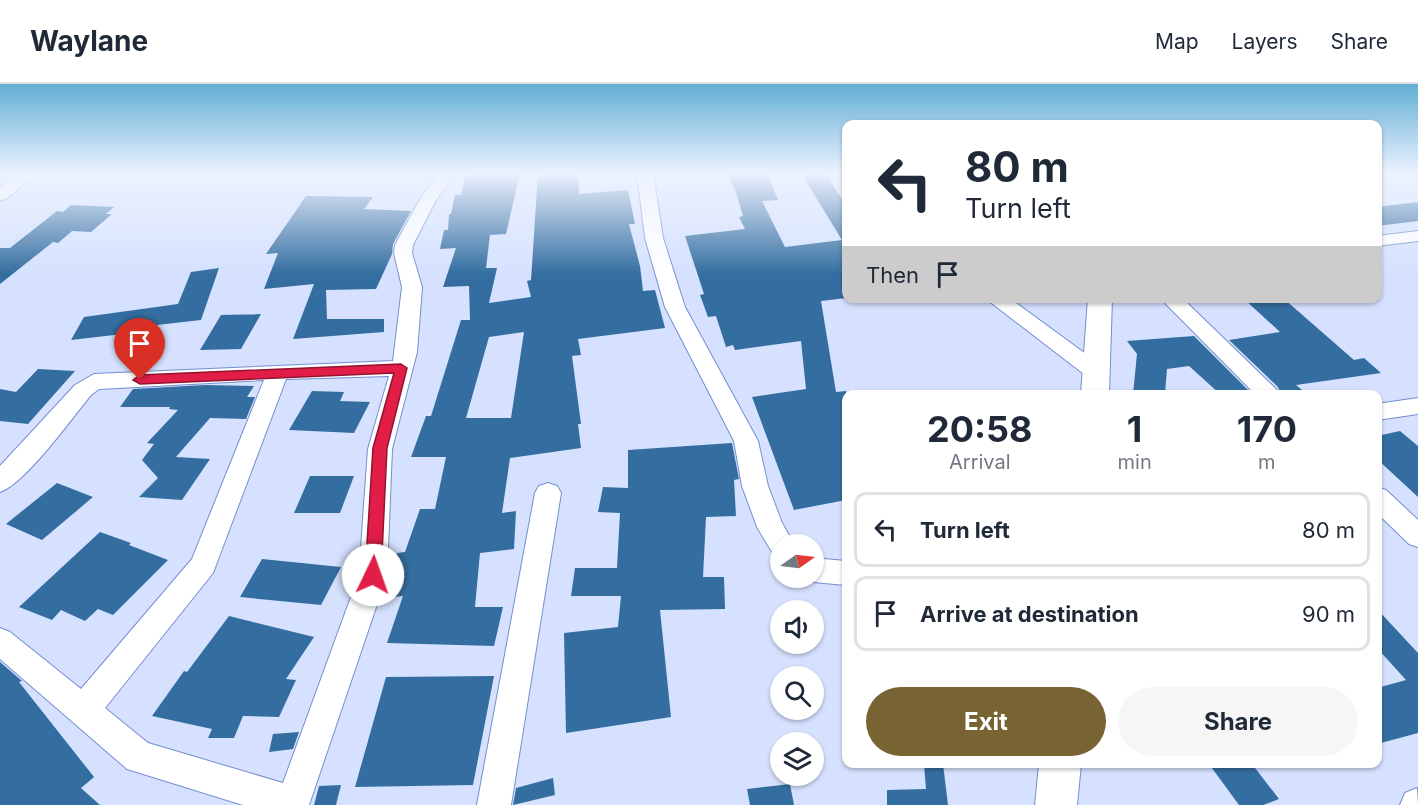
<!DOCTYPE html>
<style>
:root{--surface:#fff;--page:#f6f6f7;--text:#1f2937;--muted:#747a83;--line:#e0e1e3;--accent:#786433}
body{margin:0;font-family:Inter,sans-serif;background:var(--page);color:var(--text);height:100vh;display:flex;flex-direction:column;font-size:22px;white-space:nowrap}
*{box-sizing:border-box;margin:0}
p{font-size:20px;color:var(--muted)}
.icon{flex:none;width:33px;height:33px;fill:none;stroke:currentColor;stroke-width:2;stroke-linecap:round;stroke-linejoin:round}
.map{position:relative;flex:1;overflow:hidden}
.side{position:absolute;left:842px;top:306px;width:540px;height:378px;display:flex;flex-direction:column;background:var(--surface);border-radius:12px;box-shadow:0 2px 4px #0004}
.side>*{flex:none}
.hud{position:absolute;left:842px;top:36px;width:540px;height:183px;border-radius:12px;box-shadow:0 2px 4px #0004;background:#fff;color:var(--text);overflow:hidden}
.needle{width:39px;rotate:76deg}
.controls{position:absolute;left:770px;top:450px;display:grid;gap:12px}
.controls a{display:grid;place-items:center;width:54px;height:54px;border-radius:50%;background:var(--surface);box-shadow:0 2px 4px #0004;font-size:30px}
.pin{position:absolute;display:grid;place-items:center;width:51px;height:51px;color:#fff;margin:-62px -26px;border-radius:50% 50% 50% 0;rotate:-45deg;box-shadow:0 0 6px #0007}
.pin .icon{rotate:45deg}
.me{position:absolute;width:66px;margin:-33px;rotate:3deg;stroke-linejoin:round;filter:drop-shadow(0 0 4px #0008)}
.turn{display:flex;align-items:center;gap:21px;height:126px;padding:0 24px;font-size:27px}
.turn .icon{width:78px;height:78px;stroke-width:2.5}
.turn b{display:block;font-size:42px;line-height:51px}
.then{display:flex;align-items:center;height:57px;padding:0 24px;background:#0003;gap:12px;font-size:22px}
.eta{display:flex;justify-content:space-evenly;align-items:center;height:102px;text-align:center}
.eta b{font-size:36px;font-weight:700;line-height:42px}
.action{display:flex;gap:12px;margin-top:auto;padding:12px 24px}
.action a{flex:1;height:69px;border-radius:36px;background:var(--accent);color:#fff;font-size:24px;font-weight:700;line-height:69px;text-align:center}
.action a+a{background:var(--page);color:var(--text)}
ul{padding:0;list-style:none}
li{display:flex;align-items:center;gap:18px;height:75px;margin:0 12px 9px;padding:0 12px;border:3px solid var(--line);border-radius:12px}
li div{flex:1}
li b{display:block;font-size:22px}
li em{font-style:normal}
header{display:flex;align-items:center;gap:36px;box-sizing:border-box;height:84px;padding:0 30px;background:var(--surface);border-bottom:2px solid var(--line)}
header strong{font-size:28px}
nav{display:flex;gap:33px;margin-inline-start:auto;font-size:21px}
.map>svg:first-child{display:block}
.building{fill:#346ea0;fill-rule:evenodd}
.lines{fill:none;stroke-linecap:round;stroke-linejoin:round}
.minor-casing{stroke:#748ed1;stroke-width:2}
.tertiary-casing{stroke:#748ed1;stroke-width:2}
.minor{fill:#fff;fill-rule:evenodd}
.tertiary{fill:#fff;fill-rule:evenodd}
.route{fill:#e11d48;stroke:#92132f;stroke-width:1.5}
</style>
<header>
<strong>Waylane</strong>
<nav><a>Map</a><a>Layers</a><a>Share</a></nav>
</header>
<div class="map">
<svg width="1418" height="721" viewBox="0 0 1418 721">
<rect width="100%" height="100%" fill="#d5e1fe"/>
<path class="building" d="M466,89H520L506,150L490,151L486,184H497L489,219L531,213L527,197L531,196L538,89H578L579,110L628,106L635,140H629L640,182L643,207L655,206L665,244L578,255L581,271L572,272L581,340H578L581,364L510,374L502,429L516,427L514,465L480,469L475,523H503L494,562L387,559L403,512L384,514L389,490H393L397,469L405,468L420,425H435L446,373H411L426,332H431L461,236H470L469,202L443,203L456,164L440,165L444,146H448L449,130H451L455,111H461ZM524,248L511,334H466L489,253Z
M727,89H767L778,116L762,117L785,163L842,156L801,89H825L846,121V214L821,217L836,308L846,307V416L794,426L752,313L806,305L801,257L735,266L733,261L726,263L716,232L708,233L700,211L704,210L685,152L745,145L739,133L743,132L736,108Z
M306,112L373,113L364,125L411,127L393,160L392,170L376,205L326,206L327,235H384V248L293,255L314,200L264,205L278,169L266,170Z
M1418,118V137L1377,142V123Z
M71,121L114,123L106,130H112L91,148L72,147L58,159L53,158L0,200V164H10L57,127L63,128Z
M219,184L201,236L157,241L151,255L119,259L123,250L71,256L84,233L178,220L191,188Z
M1243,214H1283L1354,276L1364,274L1381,289L1296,301L1307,310H1281L1278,303L1229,256L1280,248Z
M261,230L241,265L200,266L221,231Z
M1194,252L1252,310H1220L1189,282L1167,285L1165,310H1133L1137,270L1127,257Z
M38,285L75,287L28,340L0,337V305L16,308Z
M205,301L254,302L247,313H255L246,335L210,334L176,373L210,375L182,416L139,413L158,394L142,376L154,360L147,359L178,326L169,325L170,323H120L133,305Z
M312,307L344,308L340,317L370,318L354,349L289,346Z
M1400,347L1418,362V413L1377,375V352Z
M732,359L739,395L734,396L736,432L706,433L703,493H724L725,525L660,526L671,633L566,649L564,549L618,543L621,512H571L575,484H617L620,429L598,428L603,403L628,404V366Z
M310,392H354L340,429H294Z
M57,399L93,413L42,456L6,440Z
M100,448L131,459L129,461L168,476L113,531L98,525L85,537L61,526L52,536L19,523Z
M262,475L341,483L321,521L240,513Z
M1377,525L1418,569V649L1377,660V604L1406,596L1377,564Z
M229,532L314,553L286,595L296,596L279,633L243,632L234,654H208L212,645L152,632L184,587L187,588Z
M0,578L22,597L19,598L94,693L81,704L100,721H0Z
M494,592L473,701L355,703L386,593Z
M299,648L293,665L269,668L273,650Z
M924,680H943L948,721H887V706L926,705Z
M1209,680H1252L1279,715L1263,721H1239Z
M553,694L555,711L513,721L516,704Z
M790,700L794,721H750L747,705Z
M341,701L336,721H314L319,702Z"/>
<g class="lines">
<defs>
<path id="minor" d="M18,89H37L6,115L0,116V103Z
M439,89H456L436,116L413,161L412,169L422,203L417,268L392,365L387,491L309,721H243L127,685L0,575V544L10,548L81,605L192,475L264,296L99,305L91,311C72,334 25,400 0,408V382L75,301L94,290L393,277L402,203L394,169L395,161L420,115ZM389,292L368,365L359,491L283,699L148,659L105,624L213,489L286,295Z
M637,89H653L663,154L685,223L758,357L768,402L782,439L794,460H780V471L772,468L757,443L742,402L734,357L665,223L645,154Z
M1418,147V157L1377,162V152Z
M985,214H1009L1105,284L1108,289L1105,294L1097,296L1089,294Z
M1160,214H1182L1276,305L1279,310H1255Z
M1418,314V330L1377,336V320Z
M548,399L557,402L561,409L511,721H477L535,409L539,402Z
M1377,403L1386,406L1418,436V463L1409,460L1377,429Z
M813,474L846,477V501L813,498L803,494H813Z
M1417,704L1418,721H1400L1405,709Z"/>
<path id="tertiary" d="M1088,214H1112L1109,310H1081Z
M1039,680H1081L1077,721H1035Z"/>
</defs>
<use href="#minor" class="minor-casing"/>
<use href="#tertiary" class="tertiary-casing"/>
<use href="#minor" class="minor"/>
<use href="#tertiary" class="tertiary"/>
</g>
<linearGradient id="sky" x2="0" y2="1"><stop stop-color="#61afd4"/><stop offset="0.47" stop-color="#ecf2ff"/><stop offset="1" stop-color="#ecf2ff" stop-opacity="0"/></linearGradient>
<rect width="1418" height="190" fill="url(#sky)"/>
<path class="route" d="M401,280L407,284L387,364L381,491L378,495L373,497L367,495L365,491L373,364L394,289L140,300L133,296L140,291Z"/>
</svg>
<div class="controls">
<a><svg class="needle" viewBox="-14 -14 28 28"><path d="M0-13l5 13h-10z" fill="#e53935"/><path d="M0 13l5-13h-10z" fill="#747a83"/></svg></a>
<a><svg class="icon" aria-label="sound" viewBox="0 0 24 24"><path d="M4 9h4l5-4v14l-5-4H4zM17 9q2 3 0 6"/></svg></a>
<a><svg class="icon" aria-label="search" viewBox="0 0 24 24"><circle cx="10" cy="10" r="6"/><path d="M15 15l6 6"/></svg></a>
<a><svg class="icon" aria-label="layers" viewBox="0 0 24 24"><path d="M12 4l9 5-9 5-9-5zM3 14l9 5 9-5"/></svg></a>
</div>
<div class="pin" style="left:140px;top:296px;background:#d93025"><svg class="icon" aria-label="arrive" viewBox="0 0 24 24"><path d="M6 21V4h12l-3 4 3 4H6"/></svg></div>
<svg class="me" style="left:373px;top:491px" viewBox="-20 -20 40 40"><circle r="19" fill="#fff"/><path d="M0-13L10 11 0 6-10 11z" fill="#e11d48"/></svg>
<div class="hud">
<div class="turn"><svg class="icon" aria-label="left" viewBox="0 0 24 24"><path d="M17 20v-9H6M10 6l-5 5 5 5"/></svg><div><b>80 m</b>Turn left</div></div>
<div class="then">Then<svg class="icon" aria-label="arrive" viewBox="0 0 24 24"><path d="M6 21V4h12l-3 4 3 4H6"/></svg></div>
</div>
<section class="side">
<div class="eta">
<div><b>20:58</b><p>Arrival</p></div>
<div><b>1</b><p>min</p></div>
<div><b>170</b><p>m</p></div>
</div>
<ul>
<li><svg class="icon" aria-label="left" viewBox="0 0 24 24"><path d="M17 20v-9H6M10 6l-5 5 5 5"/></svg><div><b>Turn left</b></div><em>80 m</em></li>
<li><svg class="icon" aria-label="arrive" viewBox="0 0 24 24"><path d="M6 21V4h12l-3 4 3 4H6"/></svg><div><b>Arrive at destination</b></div><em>90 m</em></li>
</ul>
<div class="action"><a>Exit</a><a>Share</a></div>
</section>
</div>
